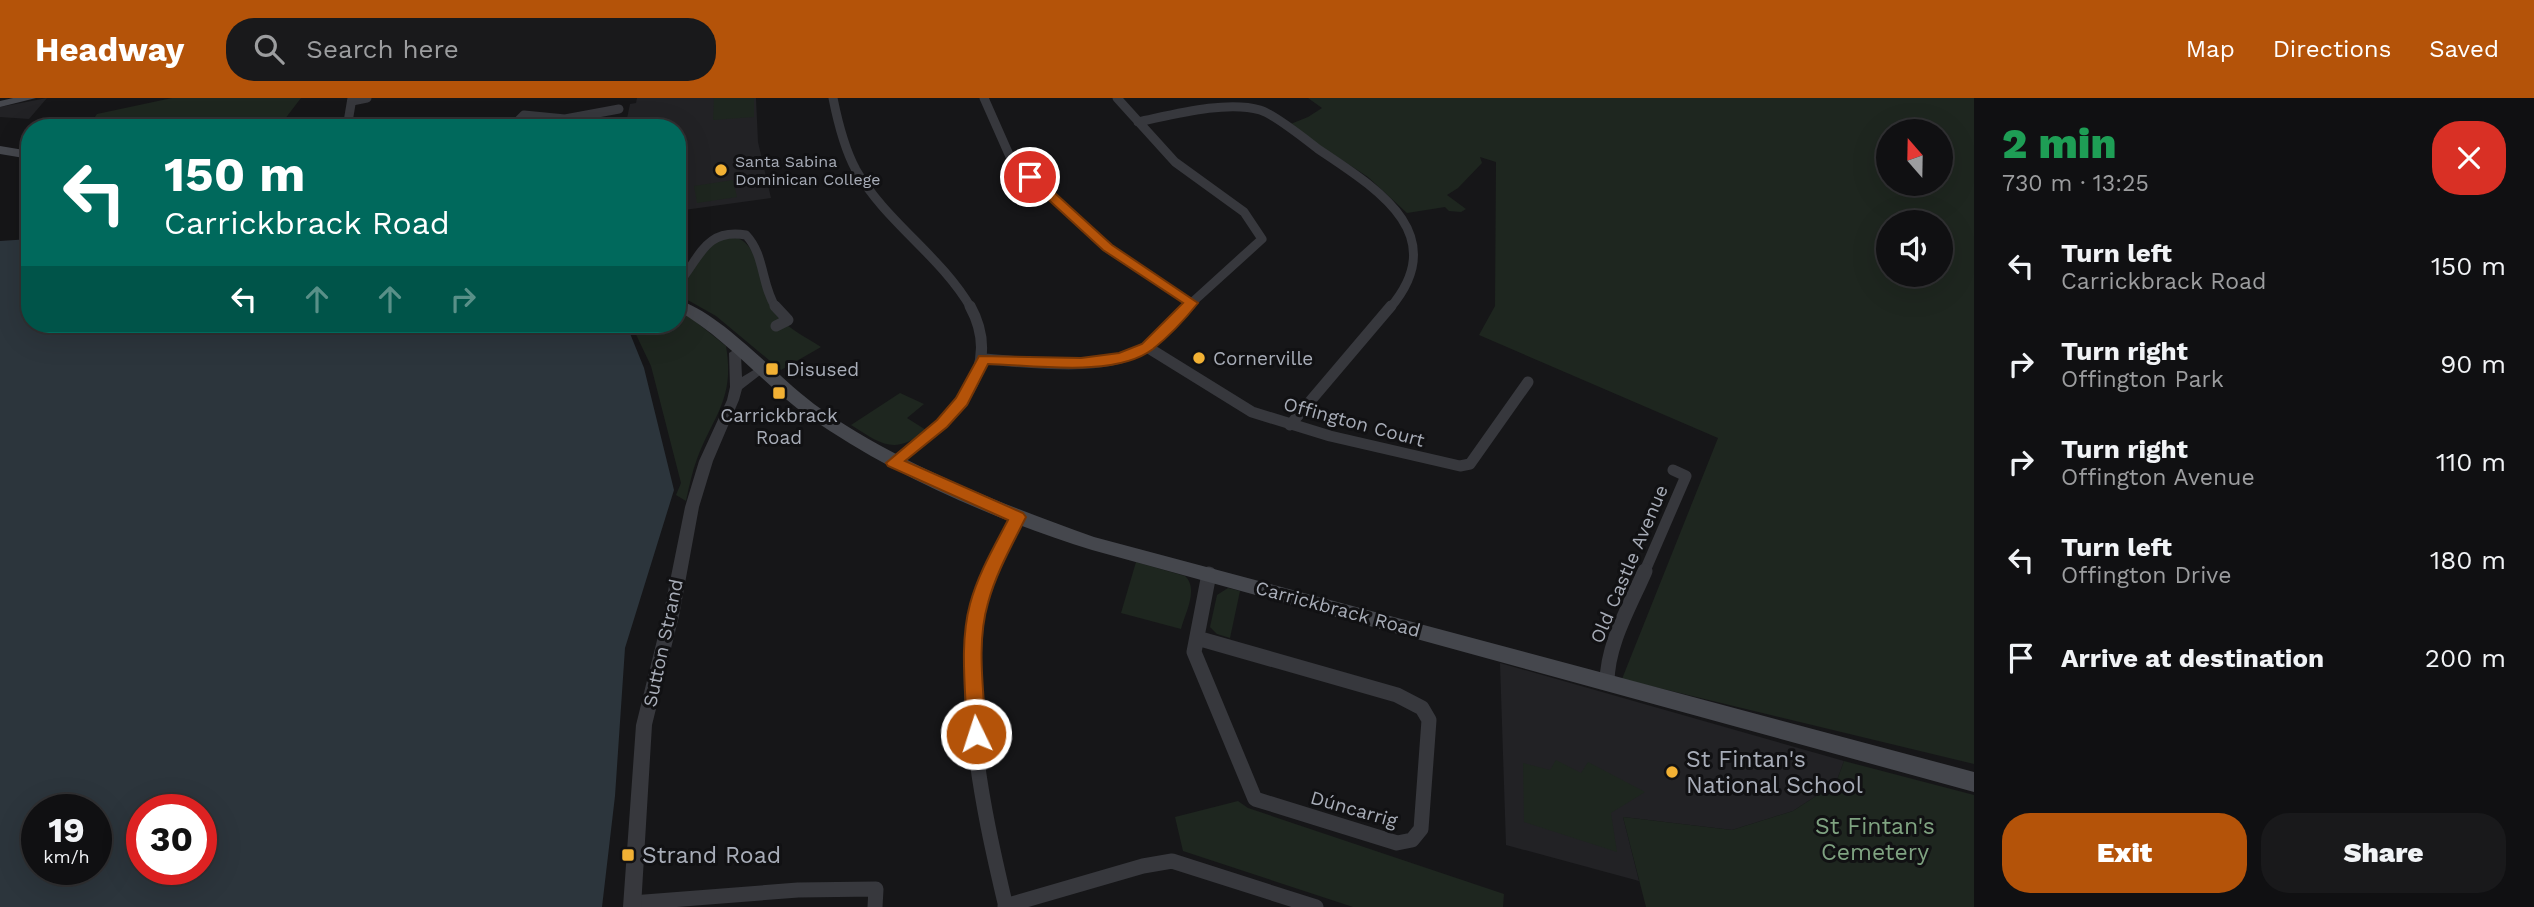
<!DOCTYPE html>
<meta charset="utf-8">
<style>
:root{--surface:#101012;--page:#19191b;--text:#f1f3f6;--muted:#9c9d9f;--line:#303032;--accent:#b45309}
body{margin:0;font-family:"Work Sans",sans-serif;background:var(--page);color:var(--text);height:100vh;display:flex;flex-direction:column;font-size:26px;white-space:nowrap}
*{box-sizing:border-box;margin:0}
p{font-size:23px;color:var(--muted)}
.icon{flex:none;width:38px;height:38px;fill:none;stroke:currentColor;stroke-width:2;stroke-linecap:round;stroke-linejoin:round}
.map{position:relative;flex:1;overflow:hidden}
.side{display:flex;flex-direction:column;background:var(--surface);width:560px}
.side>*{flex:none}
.guide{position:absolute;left:21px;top:21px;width:665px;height:214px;border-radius:28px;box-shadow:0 7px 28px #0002,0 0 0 2px var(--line);background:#00695c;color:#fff;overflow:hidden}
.needle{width:46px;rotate:340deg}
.tools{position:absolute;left:1876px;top:21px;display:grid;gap:14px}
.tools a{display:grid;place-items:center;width:77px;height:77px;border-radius:50%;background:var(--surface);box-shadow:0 7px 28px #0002,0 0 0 2px var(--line);font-size:35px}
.speed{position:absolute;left:21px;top:696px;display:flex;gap:14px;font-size:35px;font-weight:700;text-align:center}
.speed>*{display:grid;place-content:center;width:91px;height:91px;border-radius:50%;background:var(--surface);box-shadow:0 7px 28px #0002,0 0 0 2px var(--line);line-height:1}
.speed small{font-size:18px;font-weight:400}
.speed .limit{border:10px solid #d22;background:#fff;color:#111}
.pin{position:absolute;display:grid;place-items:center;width:60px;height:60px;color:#fff;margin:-30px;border:4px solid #fff;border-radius:50%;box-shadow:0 2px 7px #0007}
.me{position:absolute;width:77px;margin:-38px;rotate:356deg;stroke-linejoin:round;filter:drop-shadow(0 0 5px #0008)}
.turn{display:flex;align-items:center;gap:24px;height:147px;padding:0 28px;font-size:32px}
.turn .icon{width:91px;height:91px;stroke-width:2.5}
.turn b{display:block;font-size:49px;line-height:60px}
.lanes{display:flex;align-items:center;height:66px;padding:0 28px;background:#0003;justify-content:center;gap:35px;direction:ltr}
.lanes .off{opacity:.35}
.round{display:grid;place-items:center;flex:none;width:74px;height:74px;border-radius:28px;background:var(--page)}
.headline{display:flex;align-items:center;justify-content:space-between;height:119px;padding:0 28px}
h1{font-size:42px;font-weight:800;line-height:52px;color:#1e9e55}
.cta{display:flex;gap:14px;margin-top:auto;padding:14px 28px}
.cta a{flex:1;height:80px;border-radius:28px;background:var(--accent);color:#fff;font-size:28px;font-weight:800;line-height:80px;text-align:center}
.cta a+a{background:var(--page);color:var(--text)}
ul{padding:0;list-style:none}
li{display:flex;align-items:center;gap:21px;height:98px;padding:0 28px}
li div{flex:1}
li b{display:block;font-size:26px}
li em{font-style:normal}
header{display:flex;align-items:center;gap:42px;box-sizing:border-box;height:98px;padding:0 35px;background:var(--accent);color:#fff}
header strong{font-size:33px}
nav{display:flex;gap:38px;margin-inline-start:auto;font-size:24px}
.search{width:490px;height:63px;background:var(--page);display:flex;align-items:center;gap:18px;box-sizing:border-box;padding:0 24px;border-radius:28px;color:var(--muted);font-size:26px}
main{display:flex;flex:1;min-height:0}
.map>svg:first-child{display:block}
.built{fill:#222225}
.green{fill:#1e261f;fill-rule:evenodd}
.water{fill:#2c353c;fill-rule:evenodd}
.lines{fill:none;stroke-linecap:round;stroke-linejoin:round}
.minor-far2{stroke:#37383d;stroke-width:9}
.minor-far1{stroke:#37383d;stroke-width:11}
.minor{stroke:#37383d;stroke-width:15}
.tertiary{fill:#37383d;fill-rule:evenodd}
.secondary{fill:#45474d;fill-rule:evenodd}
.route{fill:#b45309;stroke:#753606;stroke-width:2}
.poi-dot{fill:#f2b134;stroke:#111113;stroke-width:2.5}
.labels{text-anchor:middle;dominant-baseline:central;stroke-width:6;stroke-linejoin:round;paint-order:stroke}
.far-poi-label{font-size:16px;fill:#a8adb8;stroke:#111113;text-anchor:start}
.poi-label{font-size:19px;fill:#a8adb8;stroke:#111113;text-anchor:start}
.street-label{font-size:19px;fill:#a8adb8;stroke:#111113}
.near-poi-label{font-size:23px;fill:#a8adb8;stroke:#111113;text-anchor:start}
.near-park-label{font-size:23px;fill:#7fa381;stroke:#111113}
</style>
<header>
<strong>Headway</strong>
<div class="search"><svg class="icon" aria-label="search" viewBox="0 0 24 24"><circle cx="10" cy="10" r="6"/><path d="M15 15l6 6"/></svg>Search here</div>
<nav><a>Map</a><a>Directions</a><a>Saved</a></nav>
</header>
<main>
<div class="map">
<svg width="1974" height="809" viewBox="0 0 1974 809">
<rect width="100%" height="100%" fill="#161618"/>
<path class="built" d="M47,0L29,21L0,19V9Z
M637,0H756L758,44L771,100L677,113V30H625L630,6L636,5Z
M1500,565L1844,663L1836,685L1793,713L1732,732L1623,719L1639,783L1506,747Z"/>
<path class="green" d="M172,0H301L278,30H87L97,16Z
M714,0H754V19L713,22Z
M1308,0H1974V666L1622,581L1718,340L1479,237L1495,208L1496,64L1480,59L1482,65L1458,90L1447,97L1466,111L1461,114L1449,113L1445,109L1407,115L1368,79L1288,27L1308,19L1322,10ZM1888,33H1941V86H1888ZM1888,124H1941V177H1888Z
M733,82L737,99L697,105L694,88Z
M731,138C766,145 756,194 777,218C788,230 807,240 821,249L781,272L716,218L677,196V190C697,170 702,144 731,138Z
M677,213L691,220L726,248C735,301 714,316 697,361C692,374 689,389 686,403L676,397L681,385L651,268L631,226H677Z
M900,295L924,306L907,320L926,332C895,358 881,346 851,327Z
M1136,464L1185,478C1199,491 1185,515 1181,531L1121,515Z
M1228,490L1240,493L1230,540L1217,536L1210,529L1217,497Z
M1556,662L1581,675L1588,664L1645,694L1611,715L1617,754L1524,724L1523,665L1550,672Z
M1844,663L1974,697V809H1646L1623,719L1732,732L1793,713L1836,685Z
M1238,703L1248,710L1504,796L1503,809H1353L1183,753L1175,719Z"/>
<path class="water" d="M30,141V226H622L629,233L644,270L674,392L625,550L615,698L602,809H0V143ZM37,712H96V772H37ZM142,712H201V772H142Z"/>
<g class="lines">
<path class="minor-far2" d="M833,0C838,25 844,50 856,72C886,124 941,158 971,210
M984,0L1011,61L1107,150L1191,205
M1117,0L1175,64L1244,114L1262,141L1186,210
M352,3L367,0
M1138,24C1172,17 1226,2 1260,12C1274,16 1305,41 1318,51C1376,90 1453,136 1390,210
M347,30L352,0
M511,30L524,17L565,21L619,11
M677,187C700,161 704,130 746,137C765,157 761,187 776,210"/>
<path class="minor-far1" d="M775,208L788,222L776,228
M1147,249L1252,314L1330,338L1460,368L1470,366L1528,284
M984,261C1031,264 1109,276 1149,247C1164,236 1175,221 1188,208
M1290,327L1391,208
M894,364C945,327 1008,277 970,208
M989,475L1017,420
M1644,475L1686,378L1673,372"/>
<path class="minor" d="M990,473C950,568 983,712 1006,809
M1197,540L1397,597L1422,610L1429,622L1421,731L1412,742L1397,745L1255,701L1194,554L1209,476
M1607,585C1607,546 1630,508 1645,473
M632,805L798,792L876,791L875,809
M1005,808L1143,768L1172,763L1316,809"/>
<path class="tertiary" d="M741,247L747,251L741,257L742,279L762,267L768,271L742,291L739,302L713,363L699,409L679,518L652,627L641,809H623L636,627L663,518L685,409L699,363L727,302L730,289L729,255Z"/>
<path class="secondary" d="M13,0H36L0,9V3Z
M0,48L30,53V61L0,56Z
M677,202C721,213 780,283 821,311C904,368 999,405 1094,439L1974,674V694L1092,452C993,421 894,378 809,319C763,286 727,241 677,212Z"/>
</g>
<path class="route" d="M1026,76H1034L1112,147L1198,205C1186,220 1168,239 1153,251C1115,280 1033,267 988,266L967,307L947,329L905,363L1023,415L1026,419C1012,447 996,475 988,505C976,546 984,593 986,636L983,642L976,644L970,642L967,636C966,593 959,547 970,506C978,476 994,449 1008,422L888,368L886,365L937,322L956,300L979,258L1081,260L1119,255L1142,246L1183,205L1103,152L1026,81Z"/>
<g class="poi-dot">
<circle cx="721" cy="72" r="7"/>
<circle cx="1199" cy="260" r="7"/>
<rect x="765" y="264" width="14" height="14" rx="3.5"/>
<rect x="772" y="288" width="14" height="14" rx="3.5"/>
<circle cx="1672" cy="674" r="7"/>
<rect x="621" y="750" width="14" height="14" rx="3.5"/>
</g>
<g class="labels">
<g class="far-poi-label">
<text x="735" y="63">Santa Sabina<tspan x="735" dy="18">Dominican College</tspan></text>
</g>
<g class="poi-label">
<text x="1213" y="260">Cornerville</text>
<text x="786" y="271">Disused</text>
<text x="779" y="317" text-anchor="middle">Carrickbrack<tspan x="779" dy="22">Road</tspan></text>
</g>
<g class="street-label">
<text transform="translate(1354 324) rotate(15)">Offington Court</text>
<text transform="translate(1629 466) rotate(-67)">Old Castle Avenue</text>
<text transform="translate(1338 511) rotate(15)">Carrickbrack Road</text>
<text transform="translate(663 545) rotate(-78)">Sutton Strand</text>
<text transform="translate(1354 711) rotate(16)">Dúncarrig</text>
</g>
<g class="near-poi-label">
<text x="1686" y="661">St Fintan's<tspan x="1686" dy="26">National School</tspan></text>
<text x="642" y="757">Strand Road</text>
</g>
<g class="near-park-label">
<text x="1875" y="728">St Fintan's<tspan x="1875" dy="26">Cemetery</tspan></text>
</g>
</g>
</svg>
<div class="tools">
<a><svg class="needle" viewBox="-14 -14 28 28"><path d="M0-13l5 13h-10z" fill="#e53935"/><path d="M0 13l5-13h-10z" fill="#9c9d9f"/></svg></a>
<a><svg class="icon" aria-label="sound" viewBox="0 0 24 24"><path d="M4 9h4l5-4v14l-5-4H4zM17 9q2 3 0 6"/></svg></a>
</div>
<div class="speed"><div>19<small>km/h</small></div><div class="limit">30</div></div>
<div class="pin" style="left:1030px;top:79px;background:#d93025"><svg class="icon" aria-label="arrive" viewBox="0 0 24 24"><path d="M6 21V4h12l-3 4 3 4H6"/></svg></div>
<svg class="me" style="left:976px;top:636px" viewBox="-20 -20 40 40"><circle r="17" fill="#b45309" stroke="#fff" stroke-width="3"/><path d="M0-11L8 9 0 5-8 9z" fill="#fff"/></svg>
<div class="guide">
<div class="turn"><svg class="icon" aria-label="left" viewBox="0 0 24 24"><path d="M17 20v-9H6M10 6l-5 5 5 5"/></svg><div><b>150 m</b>Carrickbrack Road</div></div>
<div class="lanes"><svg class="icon" aria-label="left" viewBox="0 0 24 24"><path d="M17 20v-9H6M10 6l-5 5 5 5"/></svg><svg class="icon off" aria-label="ahead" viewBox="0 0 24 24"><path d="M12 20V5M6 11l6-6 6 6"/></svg><svg class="icon off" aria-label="ahead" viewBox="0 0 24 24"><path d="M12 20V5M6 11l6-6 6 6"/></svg><svg class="icon off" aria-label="right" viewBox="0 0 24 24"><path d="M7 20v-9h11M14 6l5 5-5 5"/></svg></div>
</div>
</div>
<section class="side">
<div class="headline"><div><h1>2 min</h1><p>730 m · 13:25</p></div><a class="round" style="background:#d93025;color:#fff"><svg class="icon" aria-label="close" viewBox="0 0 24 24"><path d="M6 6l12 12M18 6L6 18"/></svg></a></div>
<ul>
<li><svg class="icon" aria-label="left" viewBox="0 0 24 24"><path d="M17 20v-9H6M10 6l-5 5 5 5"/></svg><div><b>Turn left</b><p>Carrickbrack Road</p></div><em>150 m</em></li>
<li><svg class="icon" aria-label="right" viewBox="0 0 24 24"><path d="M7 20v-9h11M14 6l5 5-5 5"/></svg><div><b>Turn right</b><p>Offington Park</p></div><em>90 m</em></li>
<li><svg class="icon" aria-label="right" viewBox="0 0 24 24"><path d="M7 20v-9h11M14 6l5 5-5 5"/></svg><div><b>Turn right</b><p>Offington Avenue</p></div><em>110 m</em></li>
<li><svg class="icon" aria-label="left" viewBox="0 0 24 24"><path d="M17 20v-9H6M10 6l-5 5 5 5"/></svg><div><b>Turn left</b><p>Offington Drive</p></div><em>180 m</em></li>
<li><svg class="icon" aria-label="arrive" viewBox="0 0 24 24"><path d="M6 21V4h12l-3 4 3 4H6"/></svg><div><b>Arrive at destination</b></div><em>200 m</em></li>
</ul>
<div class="cta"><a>Exit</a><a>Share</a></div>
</section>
</main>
